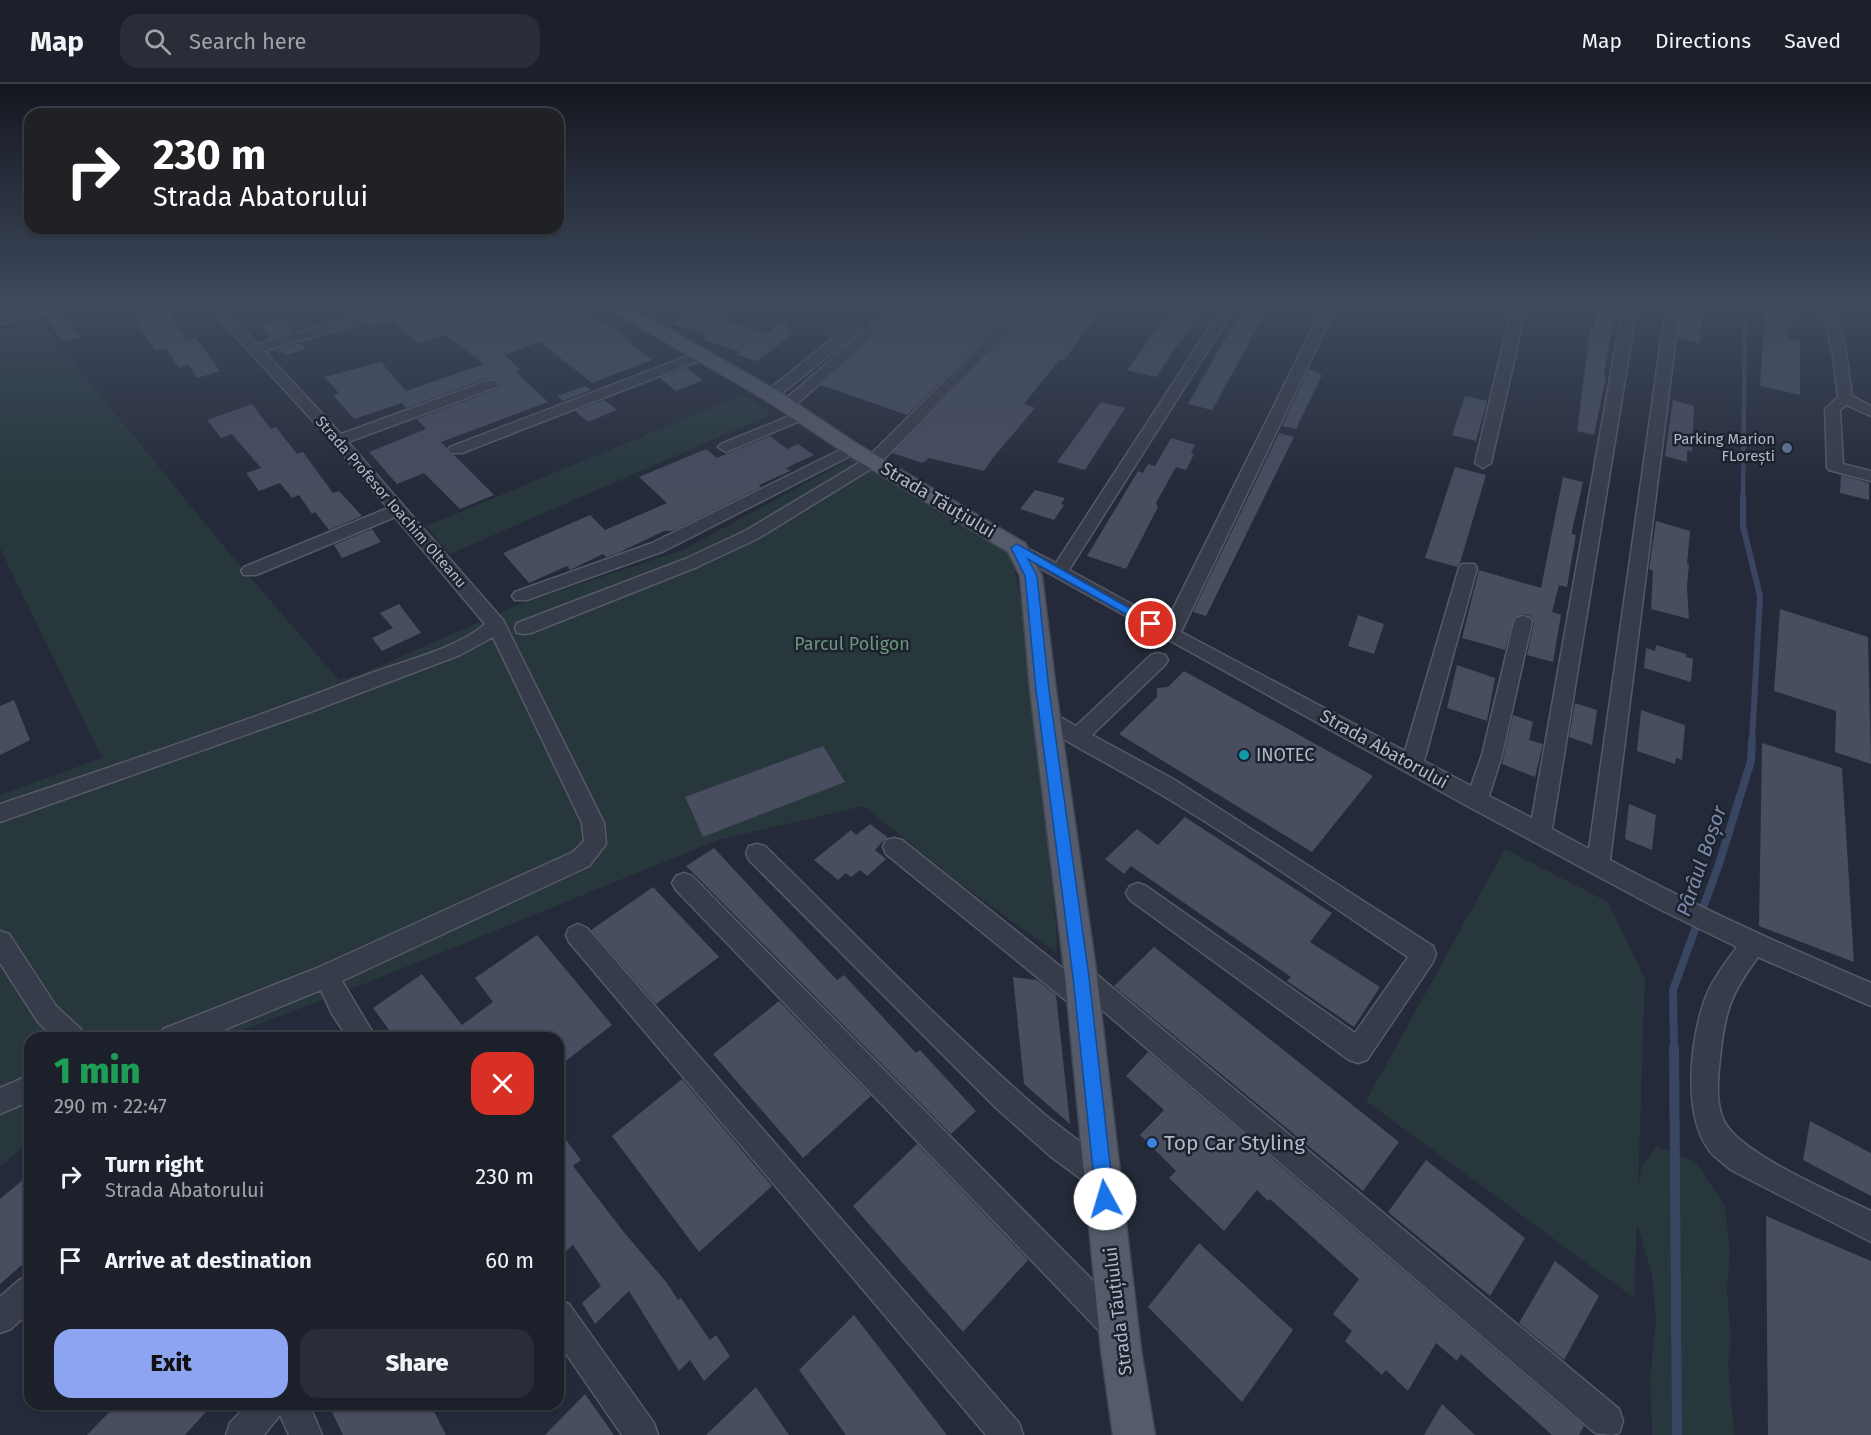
<!DOCTYPE html>
<meta charset="utf-8">
<style>
:root{--surface:#1b202b;--page:#282d37;--text:#f1f3f6;--muted:#a0a3a9;--line:#393e47;--accent:#8da5f0}
body{margin:0;font-family:"Fira Sans",sans-serif;background:var(--page);color:var(--text);height:100vh;display:flex;flex-direction:column;font-size:22px;white-space:nowrap}
*{box-sizing:border-box;margin:0}
p{font-size:20px;color:var(--muted)}
.icon{flex:none;width:33px;height:33px;fill:none;stroke:currentColor;stroke-width:2;stroke-linecap:round;stroke-linejoin:round}
.map{position:relative;flex:1;overflow:hidden}
.sheet{position:absolute;left:24px;top:948px;width:540px;height:378px;display:flex;flex-direction:column;background:var(--surface);border-radius:18px;box-shadow:0 2px 4px #0004,0 0 0 2px var(--line)}
.sheet>*{flex:none}
.top-card{position:absolute;left:24px;top:24px;width:540px;height:126px;border-radius:18px;box-shadow:0 2px 4px #0004,0 0 0 2px var(--line);background:#202124;color:#fff;overflow:hidden}
.pin{position:absolute;display:grid;place-items:center;width:51px;height:51px;color:#fff;margin:-26px;border:3px solid #fff;border-radius:50%;box-shadow:0 2px 6px #0007}
.me{position:absolute;width:66px;margin:-33px;rotate:354deg;stroke-linejoin:round;filter:drop-shadow(0 0 4px #0008)}
.turn{display:flex;align-items:center;gap:21px;height:126px;padding:0 30px;font-size:27px}
.turn .icon{width:78px;height:78px;stroke-width:2.5}
.turn b{display:block;font-size:42px;line-height:51px}
.round{display:grid;place-items:center;flex:none;width:63px;height:63px;border-radius:18px;background:var(--page)}
.summary{display:flex;align-items:center;justify-content:space-between;height:102px;padding:0 30px}
h1{font-size:36px;font-weight:800;line-height:45px;color:#1e9e55}
.button{display:flex;gap:12px;margin-top:auto;padding:12px 30px}
.button a{flex:1;height:69px;border-radius:18px;background:var(--accent);color:#111;font-size:24px;font-weight:800;line-height:69px;text-align:center}
.button a+a{background:var(--page);color:var(--text)}
ul{padding:0;list-style:none}
li{display:flex;align-items:center;gap:18px;height:84px;padding:0 30px}
li div{flex:1}
li b{display:block;font-size:22px}
li em{font-style:normal}
header{display:flex;align-items:center;gap:36px;box-sizing:border-box;height:84px;padding:0 30px;background:var(--surface);border-bottom:2px solid var(--line)}
header strong{font-size:28px}
nav{display:flex;gap:33px;margin-inline-start:auto;font-size:21px}
.search{width:420px;height:54px;background:var(--page);display:flex;align-items:center;gap:15px;box-sizing:border-box;padding:0 21px;border-radius:18px;color:var(--muted);font-size:22px}
.map>svg:first-child{display:block}
.green{fill:#27373b}
.lines{fill:none;stroke-linecap:round;stroke-linejoin:round}
.stream-far3{stroke:#3a4561;stroke-width:4.5}
.stream-far2{stroke:#3a4561;stroke-width:6}
.stream-far1{stroke:#3a4561;stroke-width:8}
.stream{stroke:#3a4561;stroke-width:10}
.building{fill:#484d60}
.minor-casing{stroke:#565a68;stroke-width:3}
.major-casing{stroke:#414653;stroke-width:3}
.minor{fill:#373c4a;fill-rule:evenodd}
.major{fill:#555b6a;fill-rule:evenodd}
.route{fill:#1a73e8;stroke:#114b97;stroke-width:1.5}
.service-dot{fill:#5c6f8a;stroke:#1d222f;stroke-width:2}
.culture-dot{fill:#0f9aa8;stroke:#1d222f;stroke-width:2}
.shop-dot{fill:#3f7fe0;stroke:#1d222f;stroke-width:2}
.labels{text-anchor:middle;dominant-baseline:central;stroke-width:5;stroke-linejoin:round;paint-order:stroke}
.far-poi-label{font-size:15px;fill:#b3b7c6;stroke:#1d222f;text-anchor:end}
.far-street-label{font-size:15px;fill:#b3b7c6;stroke:#1d222f}
.street-label{font-size:18px;fill:#b3b7c6;stroke:#1d222f}
.park-label{font-size:18px;fill:#6b957b;stroke:#1d222f}
.poi-label{font-size:18px;fill:#b3b7c6;stroke:#1d222f;text-anchor:start}
.water-label{font-size:20px;font-style:italic;fill:#7c8aab;stroke:#1d222f}
.near-poi-label{font-size:21px;fill:#b3b7c6;stroke:#1d222f;text-anchor:start}
</style>
<header>
<strong>Map</strong>
<div class="search"><svg class="icon" aria-label="search" viewBox="0 0 24 24"><circle cx="10" cy="10" r="6"/><path d="M15 15l6 6"/></svg>Search here</div>
<nav><a>Map</a><a>Directions</a><a>Saved</a></nav>
</header>
<div class="map">
<svg width="1871" height="1351" viewBox="0 0 1871 1351">
<rect width="100%" height="100%" fill="#242a39"/>
<path class="green" d="M832,231L852,237L830,254L810,248Z
M41,239L231,471L339,596L368,587L520,520L683,466L854,373L1011,469L1026,542L1041,651L1057,857L1055,868L959,799L864,722L718,756L369,898L223,954H30V1057L0,1083V711L102,674L0,464V245Z
M743,311L772,330L450,470L426,442Z
M1505,765L1608,818L1645,895L1638,1104L1641,1084L1657,1062L1696,1078L1725,1122L1730,1169L1727,1205L1731,1255L1728,1279L1734,1351H1652L1650,1294L1656,1236L1652,1191L1637,1140L1634,1214L1366,1017Z"/>
<g class="lines">
<path class="stream-far3" d="M1733,219L1745,230L1743,413"/>
<path class="stream-far2" d="M1743,412V442L1760,512L1752,658"/>
<path class="stream-far1" d="M1674,965L1673,906L1719,780L1751,677L1752,656"/>
<path class="stream" d="M1674,963L1677,1351"/>
</g>
<path class="building" d="M353,219H393L360,228Z
M423,219H570L634,258L630,259L652,276L592,299L540,258L504,271L521,286L516,288L548,318L441,358L447,364L448,370L454,371L494,411L460,425L424,389L397,400L369,368L426,345L417,335L498,305L501,301L499,296L486,295L406,324L402,319L354,335L333,311L339,309L324,293L381,278L406,307L484,280L446,251L418,260L394,237L370,243L367,240L421,224Z
M703,219H736L722,229L731,231L725,236L767,249L784,237L793,250L757,277L737,271L741,268L703,255L708,251L672,240Z
M914,219H1020L907,331L821,301Z
M1039,219H1107L1064,276L1060,275L1024,320L1035,324L992,375L984,387L929,374L923,379L892,369Z
M1250,219H1271L1212,326L1188,320L1238,232L1241,233Z
M1681,219H1703L1700,259L1678,254Z
M1765,219H1800L1786,254L1800,256V311L1760,302Z
M1597,222L1615,225L1604,292L1606,293L1594,351L1577,347L1590,245L1593,246Z
M1172,224L1199,230L1156,293L1127,286Z
M168,226L187,256L196,254L220,287L197,294L189,281L179,284L166,264L155,267L135,235Z
M63,230L81,253L63,258L46,235Z
M283,234L293,247L270,254L262,240Z
M301,259L306,265L286,271L284,268L279,269L277,266Z
M686,284L703,296L676,307L660,294Z
M1309,285L1322,291L1296,345L1282,342Z
M585,302L591,306L563,317L557,312Z
M1465,312L1487,317L1476,357L1452,351Z
M604,316L617,326L588,338L575,327Z
M1673,316L1694,322L1692,368L1687,366V378L1665,372Z
M1101,318L1125,324L1085,386L1057,378Z
M252,320L271,345L276,343L297,370L303,368L333,409L339,407L362,432L329,446L315,428L312,430L299,411L292,414L280,399L259,407L246,389L261,384L232,350L221,354L207,336Z
M1279,349L1294,353L1206,532L1193,528Z
M770,352L787,365L798,360L814,371L786,384L790,387L759,401L761,403L672,447H664L618,469L606,473L603,470L570,486L567,482L529,499L503,469L590,431L605,446L667,419L639,393L706,365L717,374Z
M1171,354L1195,361L1191,369L1194,370L1186,386L1176,383L1156,419L1158,423L1126,485L1087,472L1138,387L1143,389L1148,380L1155,382Z
M1455,383L1486,391L1460,479L1457,483L1425,474Z
M1841,391L1869,399V416L1840,409Z
M1563,393L1583,398L1572,447V450L1576,451L1567,503L1559,501L1552,528L1561,531L1553,578L1527,571L1534,538L1531,532L1524,530L1514,533L1505,566L1462,554L1479,486L1541,504Z
M1035,406L1065,414L1061,420L1064,421L1054,436L1020,425Z
M1656,437L1690,447L1687,480H1689L1687,503L1689,535L1651,525L1653,487L1649,485Z
M372,445L381,458L342,474L334,461Z
M399,520L421,549L382,567L372,554L393,544L380,529Z
M1780,525L1868,553L1871,680L1835,668L1836,627L1774,607Z
M1358,531L1384,540L1374,570L1348,562Z
M1656,561L1686,570V573L1693,575L1691,598L1644,584L1646,564L1655,567Z
M1457,581L1495,594L1487,637L1447,624Z
M1184,587L1373,692L1312,768L1119,650L1157,613V604L1168,603Z
M14,616L30,656L0,671V622Z
M1575,619L1597,626L1592,661L1569,653Z
M1641,626L1685,641L1682,676L1676,674L1675,680L1637,667Z
M1513,631L1533,638L1529,656L1543,660L1535,693L1502,680Z
M1762,659L1842,684L1854,878L1759,842Z
M823,662L845,698L703,753L685,713Z
M1629,720L1656,731L1652,766L1625,755Z
M1185,733L1332,829L1310,858L1380,903L1354,943L1287,897L1291,893L1131,782L1124,790L1105,775L1137,745L1158,761Z
M870,740L887,753L875,766L886,775L867,792L860,786L851,793L846,789L838,796L814,776L851,746L856,751Z
M714,764L837,896L844,891L916,969L920,966L976,1027L951,1050L686,782Z
M653,803L719,873L656,920L591,846Z
M537,851L612,941L558,983V954H395L373,924L422,890L462,941L493,918L475,894Z
M1154,863L1399,1058L1363,1107L1114,902Z
M1013,893L1037,896L1056,911L1070,1040L1024,1000Z
M779,917L871,1012L803,1074L713,970Z
M1148,968L1584,1342L1579,1351H1552L1461,1270L1457,1277L1436,1259L1408,1307L1386,1286L1382,1291L1345,1257L1352,1247L1333,1230L1359,1195L1270,1115L1268,1117L1257,1106L1224,1147L1169,1094L1176,1087L1140,1051L1164,1026L1126,992Z
M682,995L772,1102L699,1168L612,1052Z
M1810,1037L1871,1069V1112L1803,1076Z
M558,1045L581,1076L573,1082L623,1147L667,1199L678,1216L681,1214L710,1256L716,1251L730,1272L704,1297L690,1276L679,1287L629,1207L595,1240L582,1219L601,1202L573,1161L558,1174Z
M917,1060L1028,1176L963,1248L853,1122Z
M1426,1076L1525,1154L1490,1212L1388,1128Z
M30,1090V1174L0,1200V1115Z
M1766,1132L1871,1177V1351H1768Z
M1199,1159L1293,1246L1242,1318L1148,1223Z
M1555,1177L1599,1212L1564,1276L1519,1239Z
M854,1231L947,1351H846L799,1286Z
M756,1303L789,1351H706Z
M585,1310L614,1351H545Z
M117,1320H213L185,1351H87Z
M328,1320H430L446,1351H343Z
M1442,1320L1475,1351H1424Z"/>
<g class="lines">
<defs>
<path id="minor" d="M57,219H80L78,222L0,240V232Z
M205,219H219L257,260L401,219H421L420,222L264,267L341,350L487,297H497L499,300L497,303L348,358L503,536L604,739L606,760L589,782L342,897L376,954H348L332,930L321,906L204,954H159L163,945L317,884L573,768L584,757L582,739L493,553L460,571L310,628L0,738V720C124,679 247,637 369,590C404,577 458,564 485,540L395,433L256,491H244L241,487L244,483L388,424L333,359Z
M635,219H651L634,231H624L622,228Z
M897,219H912L792,324H782L780,321L782,318Z
M1023,219H1037L879,380L757,455L697,483L531,549L524,550L517,549L515,544L517,539L685,475L745,447L867,374Z
M1225,219H1238L1069,486L1166,539L1325,219H1338L1181,548L1405,667L1459,484L1462,480H1474L1477,484L1424,677L1471,702L1482,671L1514,538L1516,534L1523,532L1530,534L1532,538L1502,671L1489,712L1532,734L1623,221L1625,219H1635L1637,221L1552,745L1589,765L1664,236L1671,232L1678,236L1610,776C1695,822 1782,861 1871,899V922L1758,873C1730,911 1725,927 1720,974C1718,994 1715,1018 1724,1037C1740,1070 1836,1110 1871,1127V1158L1731,1086C1725,1081 1719,1076 1713,1071C1681,1036 1690,956 1705,915C1712,896 1725,879 1737,863L1657,824L1469,723L1011,468L1008,464L1011,460L1017,459L1056,479Z
M1513,219H1527L1491,379L1483,384L1475,379Z
M1813,219L1835,230L1845,261L1852,312L1871,322V332L1846,321L1840,326L1843,380L1871,387V397L1829,386L1827,383L1825,325L1838,313L1833,271L1826,240L1822,232L1806,223Z
M853,241L860,245L858,248L776,314H766L764,311L766,308L848,242Z
M701,267L708,271L706,274L462,369H450L448,366L450,363Z
M802,327L807,328L809,331L807,334L731,366L726,368L718,363L721,360Z
M852,360L860,365L858,368L664,467L527,516H515L512,512L515,508L652,459Z
M1158,569L1165,571L1168,576L1165,581L1092,651L1175,696L1433,862L1436,870L1433,878L1367,976L1358,979L1349,976L1130,816L1126,809L1130,802L1138,799L1146,802L1355,949L1408,873C1311,808 1215,739 1113,683C1095,672 1048,650 1038,633L1041,628L1048,626L1076,642L1151,571Z
M894,754L902,756L1070,890L1072,885L1081,882L1090,885L1619,1325L1623,1337L1619,1349L1612,1351L1595,1349L1094,919L1092,923L1083,927L1074,923L886,770L883,763L886,756Z
M757,760L765,762C857,852 948,947 1045,1031C1062,1045 1109,1077 1116,1093L1112,1103L1102,1107L1092,1103L1050,1072L995,1023L749,776L746,769L749,762Z
M684,789L692,792L1128,1232L1132,1243L1128,1254L1117,1258L1106,1254L676,806L672,799L676,792Z
M578,840L587,844L1019,1339L1023,1351H986L569,858L566,851L569,844Z
M0,847L9,850L56,922L81,945L85,954H54L38,938L0,879Z
M30,991V1017L0,1030V1004Z
M30,1192V1227L11,1245L0,1249V1213L19,1196Z
M558,1216L569,1220L654,1339L658,1351H622L558,1258Z
M248,1320H309L322,1351H289L280,1331L264,1351H226L230,1339Z"/>
<path id="major" d="M603,219H623L778,307L859,361L1025,459L1042,492L1056,606L1097,893L1141,1266L1155,1351H1113L1101,1266L1065,893L1030,606L1020,492L1008,468L845,369L764,315L605,223Z"/>
</defs>
<use href="#minor" class="minor-casing"/>
<use href="#major" class="major-casing"/>
<use href="#minor" class="minor"/>
<use href="#major" class="major"/>
</g>
<linearGradient id="sky" x2="0" y2="1"><stop stop-color="#14171f"/><stop offset="0.54" stop-color="#3f4a5f"/><stop offset="1" stop-color="#3f4a5f" stop-opacity="0"/></linearGradient>
<rect width="1871" height="408" fill="url(#sky)"/>
<path class="route" d="M1017,460L1157,540L1155,542H1147L1028,475L1037,492L1049,606L1089,893L1114,1115L1111,1121L1105,1124L1098,1121L1096,1115L1073,893L1036,606L1025,492L1011,464Z"/>
<circle class="service-dot" cx="1787" cy="364" r="6"/>
<circle class="culture-dot" cx="1244" cy="671" r="6"/>
<circle class="shop-dot" cx="1152" cy="1059" r="6"/>
<g class="labels">
<g class="far-poi-label">
<text x="1775" y="355">Parking Marion<tspan x="1775" dy="17">FLorești</tspan></text>
</g>
<g class="far-street-label">
<text transform="translate(391 418) rotate(49)">Strada Profesor Ioachim Olteanu</text>
</g>
<g class="street-label">
<text transform="translate(938 416) rotate(31)">Strada Tăuțiului</text>
<text transform="translate(1384 665) rotate(29)">Strada Abatorului</text>
<text transform="translate(1118 1227) rotate(-97)">Strada Tăuțiului</text>
</g>
<g class="park-label">
<text x="852" y="560">Parcul Poligon</text>
</g>
<g class="poi-label">
<text x="1256" y="671">INOTEC</text>
</g>
<g class="water-label">
<text transform="translate(1701 777) rotate(-71)">Pârâul Boșor</text>
</g>
<g class="near-poi-label">
<text x="1164" y="1059">Top Car Styling</text>
</g>
</g>
</svg>
<div class="pin" style="left:1151px;top:540px;background:#d93025"><svg class="icon" aria-label="arrive" viewBox="0 0 24 24"><path d="M6 21V4h12l-3 4 3 4H6"/></svg></div>
<svg class="me" style="left:1105px;top:1115px" viewBox="-20 -20 40 40"><circle r="19" fill="#fff"/><path d="M0-13L10 11 0 6-10 11z" fill="#1a73e8"/></svg>
<div class="top-card">
<div class="turn"><svg class="icon" aria-label="right" viewBox="0 0 24 24"><path d="M7 20v-9h11M14 6l5 5-5 5"/></svg><div><b>230 m</b>Strada Abatorului</div></div>
</div>
<section class="sheet">
<div class="summary"><div><h1>1 min</h1><p>290 m · 22:47</p></div><a class="round" style="background:#d93025;color:#fff"><svg class="icon" aria-label="close" viewBox="0 0 24 24"><path d="M6 6l12 12M18 6L6 18"/></svg></a></div>
<ul>
<li><svg class="icon" aria-label="right" viewBox="0 0 24 24"><path d="M7 20v-9h11M14 6l5 5-5 5"/></svg><div><b>Turn right</b><p>Strada Abatorului</p></div><em>230 m</em></li>
<li><svg class="icon" aria-label="arrive" viewBox="0 0 24 24"><path d="M6 21V4h12l-3 4 3 4H6"/></svg><div><b>Arrive at destination</b></div><em>60 m</em></li>
</ul>
<div class="button"><a>Exit</a><a>Share</a></div>
</section>
</div>
